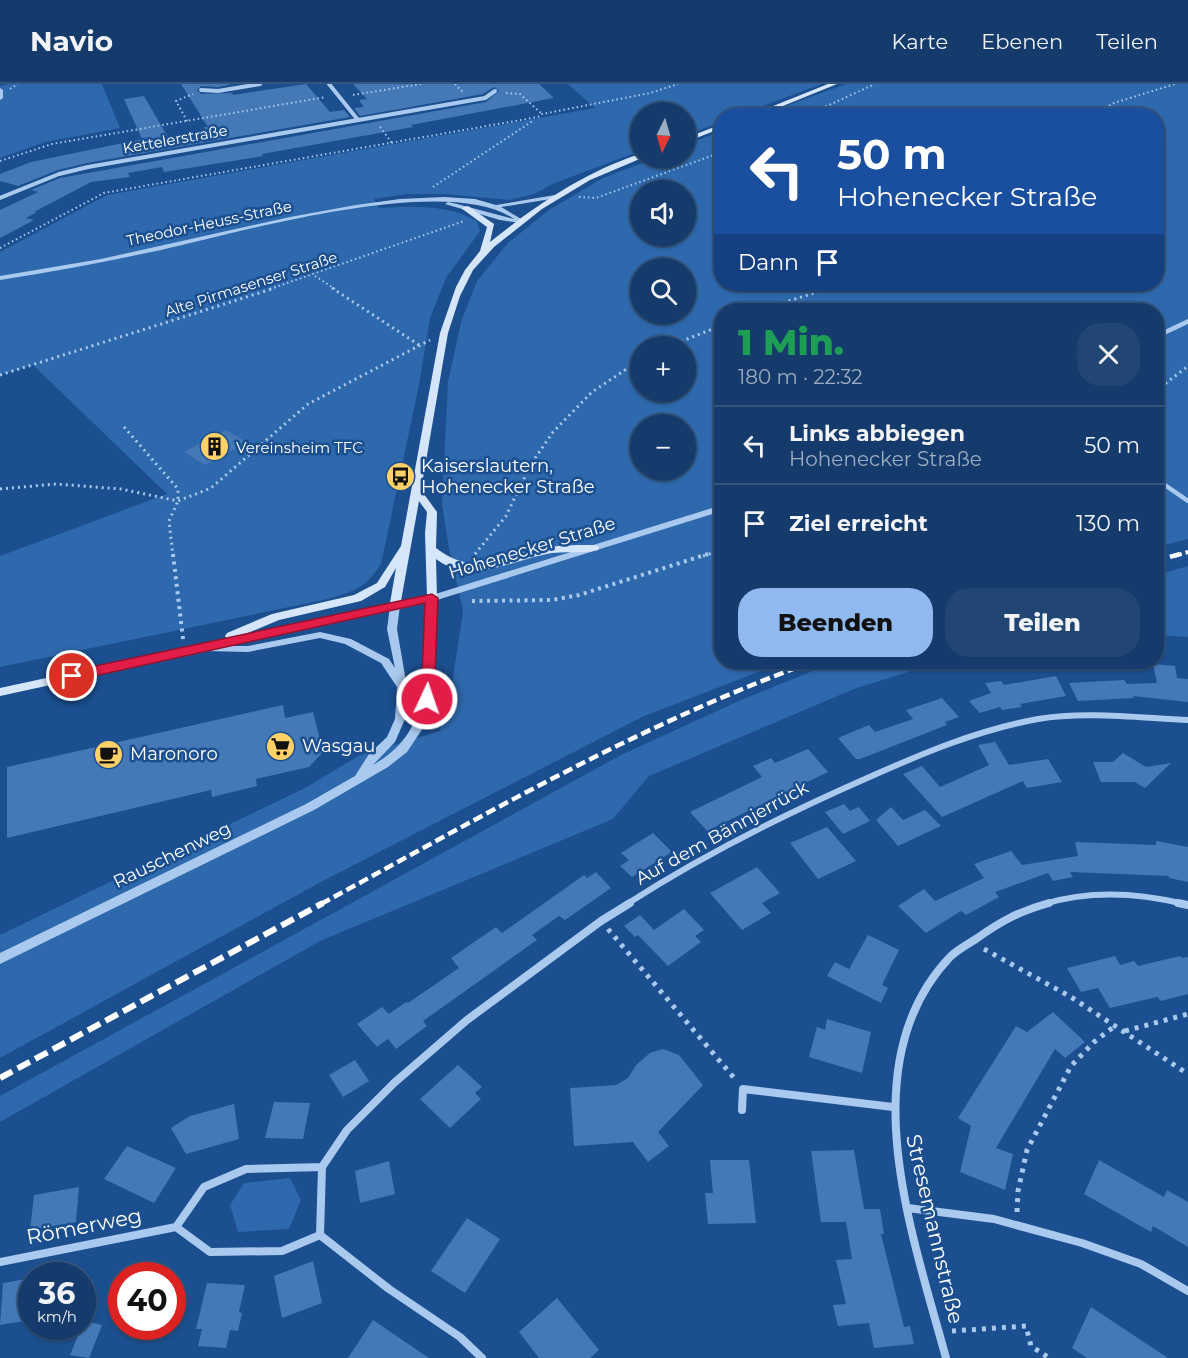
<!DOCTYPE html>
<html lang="de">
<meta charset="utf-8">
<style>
:root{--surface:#143b6b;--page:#214673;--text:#f1f3f6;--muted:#9dadc1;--line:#33557e;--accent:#90b9f0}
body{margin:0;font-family:Montserrat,sans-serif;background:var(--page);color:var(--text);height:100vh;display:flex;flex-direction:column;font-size:22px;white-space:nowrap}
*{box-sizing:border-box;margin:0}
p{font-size:20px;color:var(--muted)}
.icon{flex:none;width:33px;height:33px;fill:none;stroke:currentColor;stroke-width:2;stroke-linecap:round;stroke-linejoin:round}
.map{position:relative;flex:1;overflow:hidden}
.side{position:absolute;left:714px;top:219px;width:450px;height:366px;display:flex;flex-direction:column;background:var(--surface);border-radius:24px;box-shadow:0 2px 4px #0004,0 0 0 2px var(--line)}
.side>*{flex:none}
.banner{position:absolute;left:714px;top:24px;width:450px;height:183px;border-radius:24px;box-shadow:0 2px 4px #0004,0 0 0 2px var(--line);background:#1a4fa0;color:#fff;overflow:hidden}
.needle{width:39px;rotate:185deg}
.controls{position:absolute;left:630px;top:18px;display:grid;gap:12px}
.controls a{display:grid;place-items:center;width:66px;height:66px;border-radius:50%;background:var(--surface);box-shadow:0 2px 4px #0004,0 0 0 2px var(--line);font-size:30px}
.speed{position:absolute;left:18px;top:1178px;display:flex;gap:12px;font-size:30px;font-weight:700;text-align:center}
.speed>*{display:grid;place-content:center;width:78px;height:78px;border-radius:50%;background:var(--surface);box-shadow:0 2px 4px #0004,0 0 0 2px var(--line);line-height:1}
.speed small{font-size:15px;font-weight:400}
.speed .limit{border:9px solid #d22;background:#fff;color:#111}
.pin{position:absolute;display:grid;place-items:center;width:51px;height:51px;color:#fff;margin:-26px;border:3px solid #fff;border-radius:50%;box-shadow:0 2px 6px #0007}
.me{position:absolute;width:66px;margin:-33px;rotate:3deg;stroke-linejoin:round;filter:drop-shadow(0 0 4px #0008)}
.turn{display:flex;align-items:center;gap:21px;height:126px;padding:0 24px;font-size:27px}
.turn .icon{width:78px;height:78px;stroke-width:2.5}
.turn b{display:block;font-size:42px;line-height:51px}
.then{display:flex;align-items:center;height:57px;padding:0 24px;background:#0003;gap:12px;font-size:22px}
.round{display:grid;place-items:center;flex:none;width:63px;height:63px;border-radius:24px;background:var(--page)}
.headline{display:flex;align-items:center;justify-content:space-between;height:102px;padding:0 24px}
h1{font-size:36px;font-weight:800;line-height:45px;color:#1e9e55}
.cta{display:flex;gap:12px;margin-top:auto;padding:12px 24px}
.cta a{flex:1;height:69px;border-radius:24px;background:var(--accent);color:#111;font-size:24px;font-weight:800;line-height:69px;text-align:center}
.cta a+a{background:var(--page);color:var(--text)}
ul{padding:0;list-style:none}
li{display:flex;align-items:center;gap:18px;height:78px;padding:0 24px;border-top:2px solid var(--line)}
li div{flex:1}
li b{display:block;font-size:22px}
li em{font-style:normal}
header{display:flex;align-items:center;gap:36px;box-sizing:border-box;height:84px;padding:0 30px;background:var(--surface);border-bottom:2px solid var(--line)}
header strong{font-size:28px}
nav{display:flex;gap:33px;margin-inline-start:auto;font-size:21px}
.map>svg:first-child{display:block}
.green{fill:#2e69ad;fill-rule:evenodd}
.building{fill:#4478b7}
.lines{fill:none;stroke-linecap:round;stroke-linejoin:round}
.path-far3{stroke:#a9c9ee;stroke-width:2;stroke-dasharray:1.5 3;stroke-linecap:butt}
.path-far2{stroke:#a9c9ee;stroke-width:3;stroke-dasharray:2 4;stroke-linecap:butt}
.path-far1{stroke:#a9c9ee;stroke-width:4;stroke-dasharray:3 4.5;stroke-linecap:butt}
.path{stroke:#a9c9ee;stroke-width:5;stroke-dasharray:4 6;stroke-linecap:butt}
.minor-far3{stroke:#a9c9ee;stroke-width:4}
.minor-far2{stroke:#a9c9ee;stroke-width:4.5}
.minor-far1{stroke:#a9c9ee;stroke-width:6}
.minor{stroke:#a9c9ee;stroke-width:8}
.tertiary{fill:#a9c9ee;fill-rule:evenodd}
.secondary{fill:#d6e6fa;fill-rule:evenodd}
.rail-far2{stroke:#fff;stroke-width:4;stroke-dasharray:8 4;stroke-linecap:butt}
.rail-far1{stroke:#fff;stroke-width:4.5;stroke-dasharray:10 4.5;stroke-linecap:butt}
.rail{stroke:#fff;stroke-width:6;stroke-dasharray:14 6;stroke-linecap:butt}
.route{fill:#e11d48;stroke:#92132f;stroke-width:1.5}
.labels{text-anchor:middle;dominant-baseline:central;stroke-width:5;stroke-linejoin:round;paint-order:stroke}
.far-street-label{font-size:15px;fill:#fff;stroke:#1b4f8f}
.far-poi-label{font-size:15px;fill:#fff;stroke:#1b4f8f;text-anchor:start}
.poi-label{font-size:18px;fill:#fff;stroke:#1b4f8f;text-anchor:start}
.street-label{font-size:18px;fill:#fff;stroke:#1b4f8f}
.near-street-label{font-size:21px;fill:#fff;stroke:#1b4f8f}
</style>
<header>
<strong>Navio</strong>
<nav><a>Karte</a><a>Ebenen</a><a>Teilen</a></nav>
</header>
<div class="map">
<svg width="1188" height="1274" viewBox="0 0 1188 1274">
<rect width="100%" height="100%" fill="#1b4f8f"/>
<path class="green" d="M9,0H102L120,44L45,58L0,74V2Z
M568,0H822L738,31L722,32L721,38L686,51V28H640V67L555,99L534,110L510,116L445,110H407L374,115L379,124C412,122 447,120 477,137L480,147L446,194L430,234L419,301L381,480C365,504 355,507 328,515L0,583V472L167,410L33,281L0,291V168L107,111L595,24Z
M846,0H1188V455L1157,463L1156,226H722V578H784L642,633L319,799L0,974V851L305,704L360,671L440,647L453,594L463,527L449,464L442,420L448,297L462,235L477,197L508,159L549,126L603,94L655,74H686V61L721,47L722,200H1156V32L761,31ZM640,106H686V152H640ZM640,184H686V230H640ZM640,262H686V308H640ZM640,340H686V386H640Z
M1188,482V553L1157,551V491Z
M835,578H940L854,605L649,692L613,735L320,857L0,1038V1012L621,671L741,616Z
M290,1094L301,1116L289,1145L238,1148L230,1121L244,1099Z"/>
<path class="building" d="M181,0H232L218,3L201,2L197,6L201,10L232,9L233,11L306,0L330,28L344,26L350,33L87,79L58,86L18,102L0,97V90L31,78L142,55L124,15L144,12L169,55L207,49L204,43H208Z
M353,0H539L554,14L411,41L413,43L262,70L263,72L164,88L162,83L128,89L130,93L91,98L34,128H37L26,134L34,136L0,154V126L38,108L31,106L60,94L486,18L499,7L494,3L483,10L360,32L354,24L364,23L359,16L367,15Z
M226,346L247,358L205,381L184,368Z
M1153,580L1175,582L1177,594L1188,595V618L1133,612L1134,614L1078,617L1069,599L1124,596L1127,600L1157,599Z
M1056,592L1066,612L1020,620L1022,623L1002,626L1000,623L980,629L969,617L991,609L985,599L1001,597L1004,601Z
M942,614L959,633L945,638L947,641L860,675H856L838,654L869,641L875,648L913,635L906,626Z
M283,621L285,634L313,628L323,668L309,683L256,695L257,702L212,713L211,706L7,754V683Z
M995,658L1009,681L1048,675L1062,698L1027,704L1023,697L942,733L903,690L922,682L940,703L989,681L978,661Z
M808,665L828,688L707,747L690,728L762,693L753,682L771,674L775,679Z
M1123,669L1146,683L1171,679L1145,704L1135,698H1101L1093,678H1113Z
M844,720L850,727L859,723L870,737L843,750L825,728Z
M891,723L903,736L925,726L941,742L898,762L876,736Z
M827,743L856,777L818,795L790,759Z
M653,749L672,768L632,793L620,782L629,776L621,769Z
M1156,757L1188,763V798L1169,794V792L1070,788L1073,793L1053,797L1048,789L995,808L999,813L966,831L961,827L926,849L898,822L924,805L935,817L984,794L974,780L1011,767L1022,781L1078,772L1075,758L1156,761Z
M757,783L780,809L762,819L771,829L742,846L710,809Z
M596,788L611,804L565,836L559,832L532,851L537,856L423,937L427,942L396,965L388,955L377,963L357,940L382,923L389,930L406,918L408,919L459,884L451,874L496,843L502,849L584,791L587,794Z
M684,825L704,846L695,852L701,858L668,882L638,851L635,853L624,842L640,831L654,846Z
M868,851L899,866L882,901L888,904L881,919L827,892L835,878L849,885Z
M1115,872L1120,881L1134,877L1138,882L1180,872L1182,874L1188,873V910L1161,917L1157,913L1110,924L1098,904L1081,908L1067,884Z
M1053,928L1085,958L1065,974L1055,965L996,1064L1013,1070L1005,1106L960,1088L971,1042L958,1034L1016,942L1027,948Z
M827,935L871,948L862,989L809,973L817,943L825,946Z
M663,965L679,971L703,1001L658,1048L669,1062L648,1078L633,1058L574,1062L570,1004L616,1001L628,994L636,981L650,969Z
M355,976L369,997L343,1013L329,991Z
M458,981L482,1003L475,1009L481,1015L450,1044L420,1015Z
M274,1018L310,1019L303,1055L265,1054Z
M234,1020L239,1055L186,1070L171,1044L190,1032Z
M127,1062L176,1084L154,1119L104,1095Z
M854,1066L864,1125H880L884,1150H881L904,1243L910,1242L914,1260L874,1264L869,1239L838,1242L833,1221L846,1220L836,1176L852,1175L846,1138H821L811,1067Z
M710,1076H749L756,1139L708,1140L705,1109H713Z
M1099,1076L1164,1113L1167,1106L1188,1118V1163L1153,1142L1151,1148L1084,1110Z
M389,1077L395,1110L360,1119L355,1087Z
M79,1103L76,1138L30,1146L34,1111Z
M467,1134L500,1155L465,1209L431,1187Z
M313,1177L322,1219L282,1234L274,1192Z
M32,1194V1236L0,1241L3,1199Z
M207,1199L245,1201L239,1228L242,1229L238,1247L230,1246L226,1264L198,1262L202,1245H196Z
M557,1214L599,1266L590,1274H539L519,1248Z
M1091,1223L1168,1274H1087L1072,1264Z
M373,1236L429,1274H348Z
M84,1237L102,1241L89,1274L70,1271Z"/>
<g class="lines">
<path class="path-far3" d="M455,0L463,8
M10,5L18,0
M506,9L520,10L542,30
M353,11L421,0
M805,32L875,0
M1089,32L1114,19L1175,0
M187,37L176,17L193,10
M380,43L392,59
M0,77L52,60L326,13
M433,103L534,36
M579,113L596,114L722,68
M0,164L104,109L538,33L542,30L650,9L678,0
M315,192L335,205
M270,205L464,137
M825,205L841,200"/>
<path class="path-far2" d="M332,204L419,261
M760,226L830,204
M670,262L722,241
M0,291L275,204
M1156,307L1188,282
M124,343L178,405V417L169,437L173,472
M447,388L446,381H449
M0,405L56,400L121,405L178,417L211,404L308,320L430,256
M475,470L506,432L531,380L553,348L592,308L640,276
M703,472L722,466"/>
<path class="path-far1" d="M173,470L183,555
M472,517L552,516L579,511L708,470"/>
<path class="path" d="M608,845L735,995
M984,865L1071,913L1188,990
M1125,947L1188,930
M1017,1128L1018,1107L1027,1066L1071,982L1094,958L1116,941
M952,1247L1026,1242L1031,1262L1049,1274"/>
<path class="minor-far3" d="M329,0L358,36
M201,6L218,7L260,0
M0,114L59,90L88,83L485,14L495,7"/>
<path class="minor-far2" d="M1156,395L1188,417"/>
<path class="minor-far1" d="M627,820C703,771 783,731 865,695C921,670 977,646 1038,635C1084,627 1141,634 1188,636
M1044,820C1090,806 1139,809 1184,820"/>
<path class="minor" d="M1178,819L1188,821
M742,1026L743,1005L893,1023
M908,1124L994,1135L1082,1159L1141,1180L1188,1207
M320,1151L282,1167L210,1168L176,1143L204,1103L246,1085L322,1083
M0,1178L176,1143
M482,1274L460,1253L389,1205L320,1151L322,1083L347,1046L394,999L467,936L601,837L630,819
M946,1274C913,1152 849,979 950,873C957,866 968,860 976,855C1001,837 1020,827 1049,819"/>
<path class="tertiary" d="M0,4L3,6V14L0,16Z
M555,111L558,113L557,114L501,123L523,136V138L521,139L500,136L445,120L448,118L457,120L514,135C447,88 240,148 161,166C108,177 54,188 0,196V192L101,175L290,133L356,121L400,115L444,113L475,115L496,121Z
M1188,235V240L1156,255V250Z
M722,421V427L437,516L432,616L423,644L407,668L388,683L314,726L0,880V869L306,720L355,692L369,670L387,653L395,635L397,603L381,579L345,560L320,554L248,568L206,567L201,564L202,562H248L320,548L351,555L389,575L395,584L387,545L390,522L395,519L398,520L400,522L397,545L407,603L405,635L395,658L373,681C429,649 422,605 425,548C426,537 425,523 429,512Z"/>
<path class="secondary" d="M828,0H837L758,32H748Z
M722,40V44L686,58V54Z
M640,70L642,74L590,96L542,125L494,163L473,186L460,212L448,249L421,406L437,428L436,464C474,493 497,474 538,465C556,461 575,461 594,461L598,462L599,464L598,466C583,470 567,467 552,469C514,475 471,502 436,475L437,514L436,517L0,612V604L227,555L225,552L227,549L272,530L354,511L377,499L401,462L440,249L456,203L465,186L480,167L487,143L461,124L468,122L494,140L490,158C535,122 584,88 640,70ZM419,417L427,428L425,449L427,512L401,517ZM396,484L390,519L243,551L279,536L361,517L385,503Z"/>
<path class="rail-far2" d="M1174,472L1188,468"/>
<path class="rail-far1" d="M1156,477L1180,470
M321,820C481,733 640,640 812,578"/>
<path class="rail" d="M0,994L323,819"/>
</g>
<path class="route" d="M432,510L438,514L434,615L427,620L421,615L425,519L72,597L65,592L72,587Z"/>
<defs>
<symbol id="building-disc" viewBox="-11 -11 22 22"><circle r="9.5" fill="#ffd166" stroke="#1b4f8f"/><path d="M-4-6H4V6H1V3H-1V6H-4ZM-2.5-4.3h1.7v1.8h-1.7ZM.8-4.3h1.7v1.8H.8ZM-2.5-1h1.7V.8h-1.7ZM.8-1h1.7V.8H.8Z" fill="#111"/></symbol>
<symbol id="bus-disc" viewBox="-11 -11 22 22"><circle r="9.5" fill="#ffd166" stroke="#1b4f8f"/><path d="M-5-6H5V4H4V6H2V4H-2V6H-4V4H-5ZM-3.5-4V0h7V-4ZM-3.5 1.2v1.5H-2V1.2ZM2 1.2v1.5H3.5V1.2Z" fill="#111"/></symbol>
<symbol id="supermarket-disc" viewBox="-11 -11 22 22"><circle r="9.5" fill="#ffd166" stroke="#1b4f8f"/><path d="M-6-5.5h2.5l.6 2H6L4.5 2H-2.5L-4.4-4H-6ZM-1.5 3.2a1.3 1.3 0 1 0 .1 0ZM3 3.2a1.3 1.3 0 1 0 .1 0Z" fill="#111"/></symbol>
<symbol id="cafe-disc" viewBox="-11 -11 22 22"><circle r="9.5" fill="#ffd166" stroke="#1b4f8f"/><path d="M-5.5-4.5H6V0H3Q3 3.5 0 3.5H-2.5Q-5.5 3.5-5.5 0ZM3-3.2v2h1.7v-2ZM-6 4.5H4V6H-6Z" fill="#111"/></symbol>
</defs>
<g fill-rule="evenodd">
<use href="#building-disc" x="198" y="346" width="33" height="33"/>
<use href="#bus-disc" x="384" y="376" width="33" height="33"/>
<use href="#supermarket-disc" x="264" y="646" width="33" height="33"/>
<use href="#cafe-disc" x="92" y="654" width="33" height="33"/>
</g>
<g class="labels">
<g class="far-street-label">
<text transform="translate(175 55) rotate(-10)">Kettelerstraße</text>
<text transform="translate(209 139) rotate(-12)">Theodor-Heuss-Straße</text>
<text transform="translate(251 200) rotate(-18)">Alte Pirmasenser Straße</text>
</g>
<g class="far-poi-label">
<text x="236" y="363">Vereinsheim TFC</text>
</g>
<g class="poi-label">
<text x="421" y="382">Kaiserslautern,<tspan x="421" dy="21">Hohenecker Straße</tspan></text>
<text x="302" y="662">Wasgau</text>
<text x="130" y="670">Maronoro</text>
</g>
<g class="street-label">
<text transform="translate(532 464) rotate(-17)">Hohenecker Straße</text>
<text transform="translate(722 749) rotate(-29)">Auf dem Bännjerrück</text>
<text transform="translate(172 771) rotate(-26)">Rauschenweg</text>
</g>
<g class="near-street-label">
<text transform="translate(84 1142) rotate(-11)">Römerweg</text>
<text transform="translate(935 1145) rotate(77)">Stresemannstraße</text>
</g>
</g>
</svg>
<div class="controls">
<a><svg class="needle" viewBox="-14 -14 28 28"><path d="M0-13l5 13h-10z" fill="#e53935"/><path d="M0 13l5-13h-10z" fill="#9dadc1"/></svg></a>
<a><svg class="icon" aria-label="sound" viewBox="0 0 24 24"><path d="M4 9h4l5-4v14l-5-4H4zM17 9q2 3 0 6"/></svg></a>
<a><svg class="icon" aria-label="search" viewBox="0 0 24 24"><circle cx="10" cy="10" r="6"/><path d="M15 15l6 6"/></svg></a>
<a>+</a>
<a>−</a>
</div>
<div class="speed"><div>36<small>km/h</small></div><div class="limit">40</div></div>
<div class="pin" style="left:72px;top:592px;background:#d93025"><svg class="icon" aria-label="arrive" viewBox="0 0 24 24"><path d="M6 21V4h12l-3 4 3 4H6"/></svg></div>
<svg class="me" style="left:427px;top:615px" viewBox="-20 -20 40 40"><circle r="17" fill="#e11d48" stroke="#fff" stroke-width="3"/><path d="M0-11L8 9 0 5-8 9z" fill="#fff"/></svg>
<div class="banner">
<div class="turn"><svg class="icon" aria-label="left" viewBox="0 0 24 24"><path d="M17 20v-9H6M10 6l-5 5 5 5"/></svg><div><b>50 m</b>Hohenecker Straße</div></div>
<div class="then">Dann<svg class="icon" aria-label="arrive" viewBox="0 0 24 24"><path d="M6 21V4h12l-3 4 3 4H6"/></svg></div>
</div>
<section class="side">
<div class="headline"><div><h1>1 Min.</h1><p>180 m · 22:32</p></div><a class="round"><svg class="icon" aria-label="close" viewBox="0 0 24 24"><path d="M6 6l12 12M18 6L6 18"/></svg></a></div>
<ul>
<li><svg class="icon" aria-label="left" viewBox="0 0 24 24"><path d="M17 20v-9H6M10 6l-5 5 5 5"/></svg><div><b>Links abbiegen</b><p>Hohenecker Straße</p></div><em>50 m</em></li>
<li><svg class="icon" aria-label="arrive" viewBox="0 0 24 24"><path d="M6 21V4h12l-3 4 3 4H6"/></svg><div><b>Ziel erreicht</b></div><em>130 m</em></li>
</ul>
<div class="cta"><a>Beenden</a><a>Teilen</a></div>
</section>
</div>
